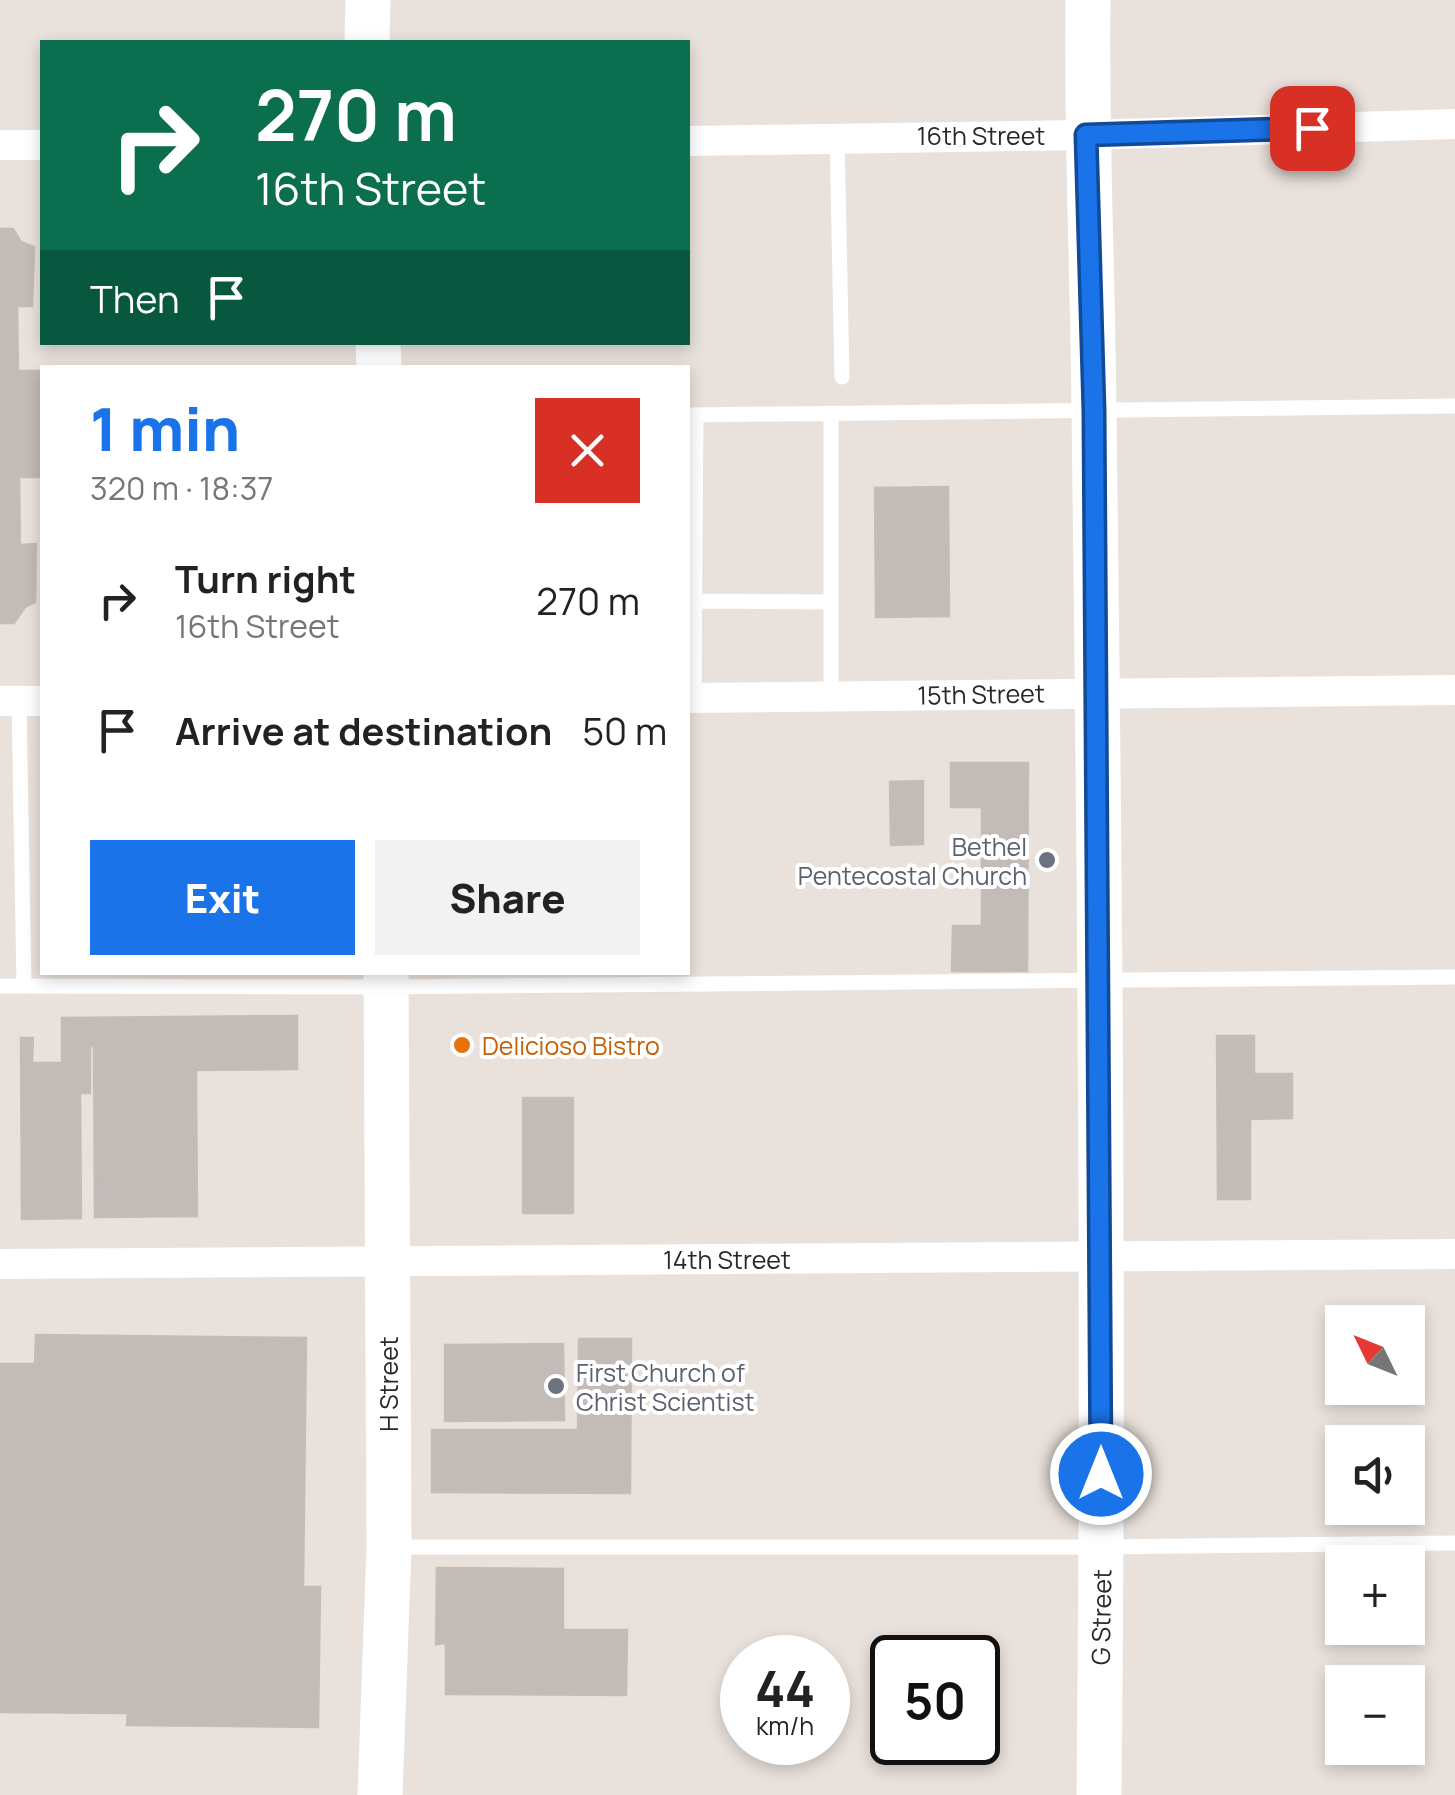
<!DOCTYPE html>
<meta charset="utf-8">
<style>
:root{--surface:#fff;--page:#f2f2f2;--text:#222;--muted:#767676;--accent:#1a73e8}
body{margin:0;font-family:Manrope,sans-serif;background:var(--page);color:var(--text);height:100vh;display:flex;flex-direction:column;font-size:38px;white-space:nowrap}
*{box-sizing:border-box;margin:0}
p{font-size:32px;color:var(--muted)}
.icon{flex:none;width:55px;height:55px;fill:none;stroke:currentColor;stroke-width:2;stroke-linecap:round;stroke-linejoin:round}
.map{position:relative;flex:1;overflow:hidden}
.details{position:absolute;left:40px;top:365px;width:650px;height:610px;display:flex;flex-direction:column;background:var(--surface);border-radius:0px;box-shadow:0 5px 15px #0003}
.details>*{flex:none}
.banner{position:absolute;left:40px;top:40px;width:650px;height:305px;border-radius:0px;box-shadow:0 5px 15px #0003;background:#0b6e4f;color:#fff;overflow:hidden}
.needle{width:65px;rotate:313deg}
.fabs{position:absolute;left:1325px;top:1305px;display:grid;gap:20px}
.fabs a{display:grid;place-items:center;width:100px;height:100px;border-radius:0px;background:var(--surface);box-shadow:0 5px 15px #0003;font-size:50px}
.speed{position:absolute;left:720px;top:1635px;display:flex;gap:20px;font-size:50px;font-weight:700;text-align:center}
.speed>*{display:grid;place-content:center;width:130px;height:130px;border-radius:50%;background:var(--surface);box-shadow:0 5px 15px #0003;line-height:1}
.speed small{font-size:25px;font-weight:400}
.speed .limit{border:5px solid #111;border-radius:15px;background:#fff;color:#111}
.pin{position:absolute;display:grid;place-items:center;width:85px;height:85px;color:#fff;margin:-42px;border-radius:20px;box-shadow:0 5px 15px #0006}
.me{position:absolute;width:110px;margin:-55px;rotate:0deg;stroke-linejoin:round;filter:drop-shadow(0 0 8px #0008)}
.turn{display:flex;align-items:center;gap:35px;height:210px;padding:0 50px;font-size:45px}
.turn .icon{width:130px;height:130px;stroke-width:2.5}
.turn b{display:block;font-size:70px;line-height:85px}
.then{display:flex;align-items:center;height:95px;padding:0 50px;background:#0003;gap:20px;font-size:38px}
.round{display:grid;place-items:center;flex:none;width:105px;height:105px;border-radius:0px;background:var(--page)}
.headline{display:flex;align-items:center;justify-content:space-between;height:170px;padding:0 50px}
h1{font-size:60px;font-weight:800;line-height:75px;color:var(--accent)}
.cta{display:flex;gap:20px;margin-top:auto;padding:20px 50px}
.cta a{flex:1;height:115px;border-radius:0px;background:var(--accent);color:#fff;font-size:40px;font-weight:800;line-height:115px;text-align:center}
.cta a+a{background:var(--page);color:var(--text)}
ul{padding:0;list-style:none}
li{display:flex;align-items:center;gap:30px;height:130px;padding:0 50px}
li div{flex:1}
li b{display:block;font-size:38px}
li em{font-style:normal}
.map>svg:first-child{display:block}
.building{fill:#c2bbb8;stroke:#c4bdb5;stroke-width:2.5}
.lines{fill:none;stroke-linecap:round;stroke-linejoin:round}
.lane{stroke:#fff;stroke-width:15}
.street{stroke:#fff;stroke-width:30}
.secondary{stroke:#fff;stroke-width:45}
.route-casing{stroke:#114b97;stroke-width:25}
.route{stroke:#1a73e8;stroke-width:18}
.worship-dot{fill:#6b7280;stroke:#fff;stroke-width:4}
.food-dot{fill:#e8710a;stroke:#fff;stroke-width:4}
.labels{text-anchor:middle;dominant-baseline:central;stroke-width:8;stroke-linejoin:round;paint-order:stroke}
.street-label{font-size:25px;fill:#282828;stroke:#fff}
.worship-label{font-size:25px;fill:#5b616d;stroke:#fff;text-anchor:end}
.food-label{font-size:25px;fill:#c56008;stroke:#fff;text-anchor:start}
</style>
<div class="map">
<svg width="1455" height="1795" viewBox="0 0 1455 1795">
<rect width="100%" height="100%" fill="#e9e1db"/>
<path class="building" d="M0,229H13L21,242L34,247L32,306H17L18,371H42V477H19L20,545L36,544L35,602L25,607L14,623H0Z
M948,487L949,616L876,617L875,488Z
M951,763H1028L1027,971H952L953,926H982V807H951Z
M923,781V844L891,845L890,782Z
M297,1016V1069L196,1070L197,1216L95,1217L94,1046H90V1093H80L81,1218L22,1219L21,1038H33L32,1063H62V1018Z
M1217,1036H1254V1074H1292V1118L1250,1119V1199H1218Z
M523,1098H573V1213H523Z
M36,1335L306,1338L303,1587H320L318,1727L127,1725L128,1713L0,1712V1364H35Z
M579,1339H631L630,1493L432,1492V1430H578Z
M563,1344L564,1420L445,1421V1345Z
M437,1568L563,1569V1630H627L626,1695L446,1694V1643L436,1644Z"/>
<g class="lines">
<path class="lane" d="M837,136L842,377
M688,415L1455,406
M831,415V696
M695,601L831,602
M694,698L696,415
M19,701L24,986
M0,986L386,987L1455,977
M394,1547H1101L1455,1543"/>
<path class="street" d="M688,141L1086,135L1455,124
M0,145H42
M688,698L1455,690
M0,701H42
M0,1264L1455,1254"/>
<path class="secondary" d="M1088,0C1086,139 1093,276 1094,415C1100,875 1104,1335 1099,1795
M367,42L368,0
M378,342L379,368
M380,1795L389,1547L386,972"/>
</g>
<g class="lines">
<defs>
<path id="route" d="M1101,1474L1094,411L1086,135L1312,128"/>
</defs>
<use href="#route" class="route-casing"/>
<use href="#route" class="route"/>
</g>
<g class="worship-dot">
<circle cx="1047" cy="860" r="10"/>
<circle cx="556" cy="1386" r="10"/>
</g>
<circle class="food-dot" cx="462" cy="1045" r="10"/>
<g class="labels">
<g class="street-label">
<text x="981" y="135">16th Street</text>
<text transform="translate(981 694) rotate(-1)">15th Street</text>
<text x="727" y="1259">14th Street</text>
<text transform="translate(388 1384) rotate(-90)">H Street</text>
<text transform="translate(1101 1617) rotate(-89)">G Street</text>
</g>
<g class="worship-label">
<text x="1027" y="846">Bethel<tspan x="1027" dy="29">Pentecostal Church</tspan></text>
<text x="576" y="1372" text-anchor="start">First Church of<tspan x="576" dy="29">Christ Scientist</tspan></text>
</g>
<g class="food-label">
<text x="482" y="1045">Delicioso Bistro</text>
</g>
</g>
</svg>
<div class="fabs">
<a><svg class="needle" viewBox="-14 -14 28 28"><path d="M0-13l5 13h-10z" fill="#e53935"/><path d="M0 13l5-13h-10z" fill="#767676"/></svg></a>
<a><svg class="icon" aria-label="sound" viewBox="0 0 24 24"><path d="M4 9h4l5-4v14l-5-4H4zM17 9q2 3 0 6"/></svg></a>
<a>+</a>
<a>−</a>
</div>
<div class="speed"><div>44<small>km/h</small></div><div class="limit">50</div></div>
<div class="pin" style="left:1312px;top:128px;background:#d93025"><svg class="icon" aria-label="arrive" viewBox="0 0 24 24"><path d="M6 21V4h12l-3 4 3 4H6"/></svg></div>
<svg class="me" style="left:1101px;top:1474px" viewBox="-20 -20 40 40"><circle r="17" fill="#1a73e8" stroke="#fff" stroke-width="3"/><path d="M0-11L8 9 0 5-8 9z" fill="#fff"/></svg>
<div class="banner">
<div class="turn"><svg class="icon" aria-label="right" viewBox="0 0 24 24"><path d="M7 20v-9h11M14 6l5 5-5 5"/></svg><div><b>270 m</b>16th Street</div></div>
<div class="then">Then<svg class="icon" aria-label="arrive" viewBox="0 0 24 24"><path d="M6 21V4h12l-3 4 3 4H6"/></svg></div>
</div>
<section class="details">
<div class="headline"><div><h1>1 min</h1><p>320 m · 18:37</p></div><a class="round" style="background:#d93025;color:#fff"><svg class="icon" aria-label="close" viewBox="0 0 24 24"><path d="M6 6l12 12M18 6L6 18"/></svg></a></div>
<ul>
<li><svg class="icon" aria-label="right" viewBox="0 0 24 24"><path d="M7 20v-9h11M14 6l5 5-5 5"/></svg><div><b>Turn right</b><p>16th Street</p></div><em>270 m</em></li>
<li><svg class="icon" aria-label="arrive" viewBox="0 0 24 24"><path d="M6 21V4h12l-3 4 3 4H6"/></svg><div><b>Arrive at destination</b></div><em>50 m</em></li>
</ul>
<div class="cta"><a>Exit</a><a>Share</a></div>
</section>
</div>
